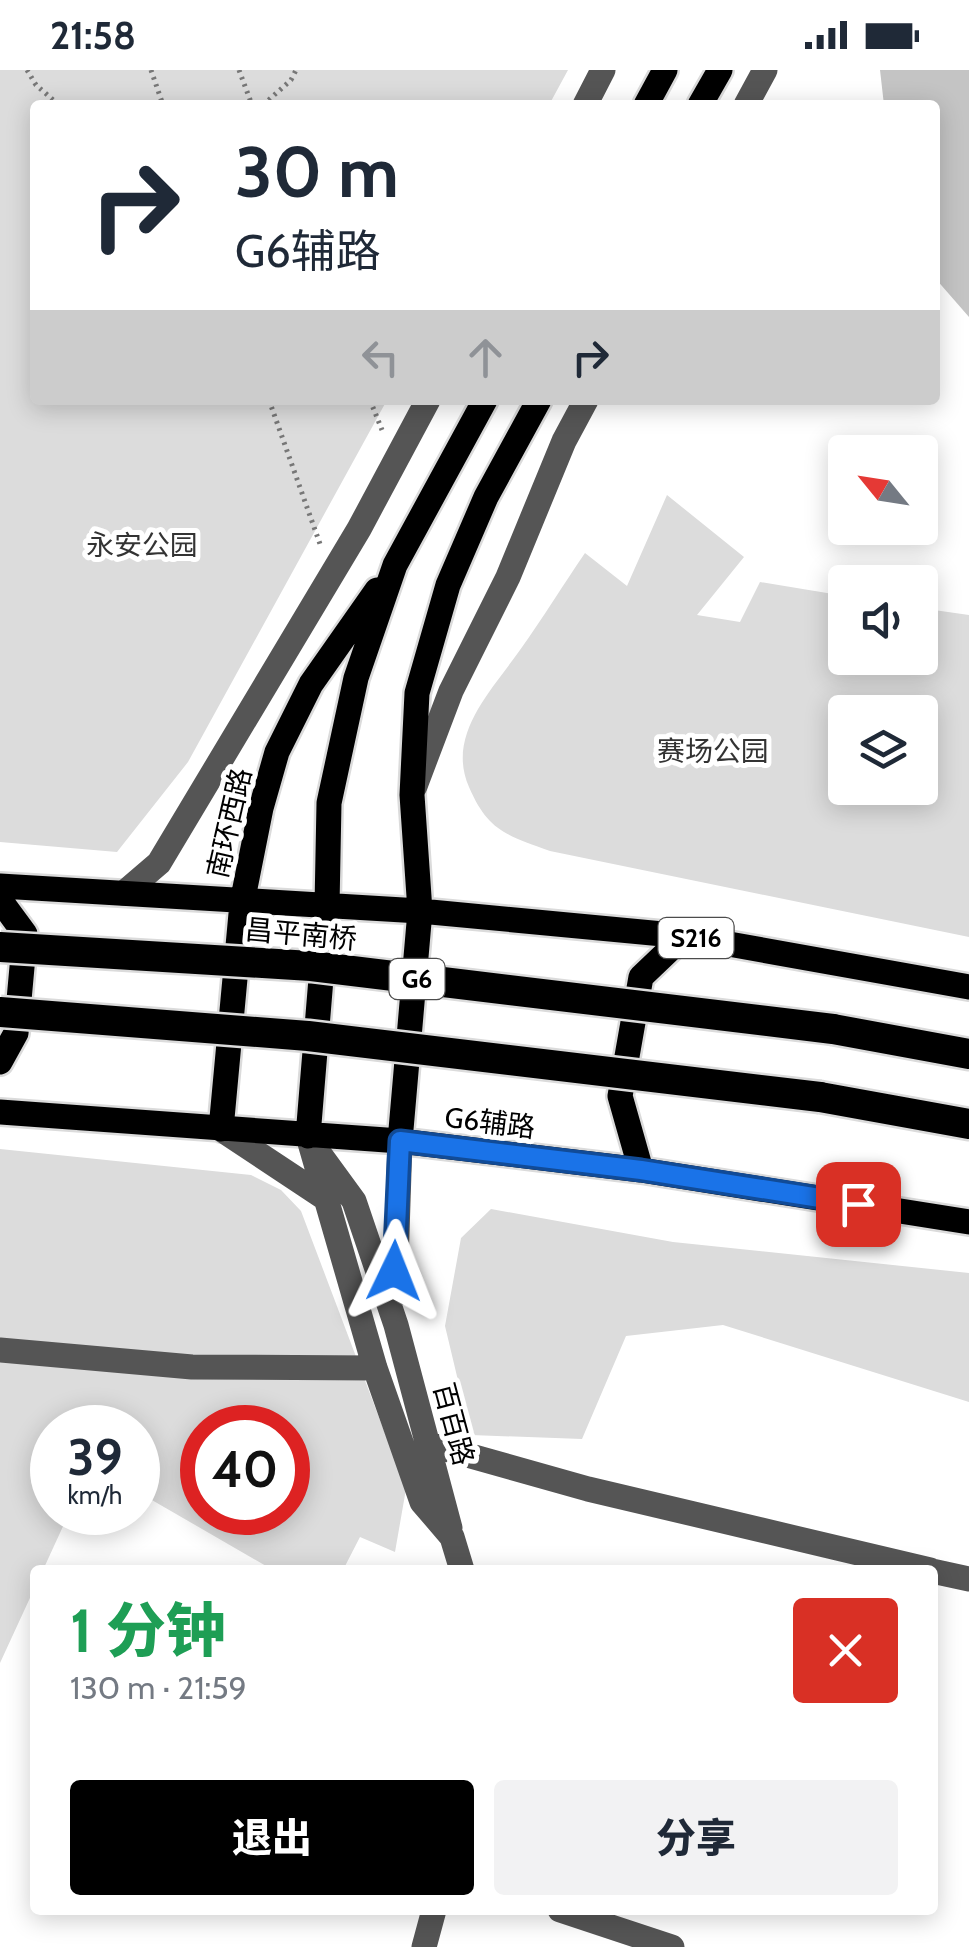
<!DOCTYPE html>
<html lang="zh">
<meta charset="utf-8">
<style>
:root{--surface:#fff;--page:#f2f2f3;--text:#1f2937;--muted:#747a83;--accent:#000}
body{margin:0;font-family:Cabin,"Noto Sans SC",sans-serif;background:var(--page);color:var(--text);height:100vh;display:flex;flex-direction:column;font-size:38px;white-space:nowrap}
*{box-sizing:border-box;margin:0}
p{font-size:32px;color:var(--muted)}
.icon{flex:none;width:55px;height:55px;fill:none;stroke:currentColor;stroke-width:2;stroke-linecap:round;stroke-linejoin:round}
.map{position:relative;flex:1;overflow:hidden}
.side{position:absolute;left:30px;top:1495px;width:908px;height:350px;display:flex;flex-direction:column;background:var(--surface);border-radius:10px;box-shadow:0 5px 25px #0003}
.side>*{flex:none}
.banner{position:absolute;left:30px;top:30px;width:910px;height:305px;border-radius:10px;box-shadow:0 5px 25px #0003;background:#fff;color:var(--text);overflow:hidden}
.needle{width:65px;rotate:300deg}
.fabs{position:absolute;left:828px;top:365px;display:grid;gap:20px}
.fabs a{display:grid;place-items:center;width:110px;height:110px;border-radius:10px;background:var(--surface);box-shadow:0 5px 25px #0003;font-size:50px}
.speed{position:absolute;left:30px;top:1335px;display:flex;gap:20px;font-size:50px;font-weight:700;text-align:center}
.speed>*{display:grid;place-content:center;width:130px;height:130px;border-radius:50%;background:var(--surface);box-shadow:0 5px 25px #0003;line-height:1}
.speed small{font-size:25px;font-weight:400}
.speed .limit{border:15px solid #d22;background:#fff;color:#111}
.pin{position:absolute;display:grid;place-items:center;width:85px;height:85px;color:#fff;margin:-42px;border-radius:20px;box-shadow:0 5px 15px #0006}
.me{position:absolute;width:110px;margin:-55px;rotate:2deg;stroke-linejoin:round;filter:drop-shadow(0 0 8px #0008)}
.turn{display:flex;align-items:center;gap:35px;height:210px;padding:0 40px;font-size:45px}
.turn .icon{width:130px;height:130px;stroke-width:2.5}
.turn b{display:block;font-size:70px;line-height:85px}
.lanes{display:flex;align-items:center;height:95px;padding:0 40px;background:#0003;justify-content:center;gap:50px;direction:ltr}
.lanes .off{opacity:.35}
.round{display:grid;place-items:center;flex:none;width:105px;height:105px;border-radius:10px;background:var(--page)}
.summary{display:flex;align-items:center;justify-content:space-between;height:170px;padding:0 40px}
h1{font-size:60px;font-weight:800;line-height:75px;color:#1e9e55}
.cta{display:flex;gap:20px;margin-top:auto;padding:20px 40px}
.cta a{flex:1;height:115px;border-radius:10px;background:var(--accent);color:#fff;font-size:40px;font-weight:800;line-height:115px;text-align:center}
.cta a+a{background:var(--page);color:var(--text)}
.status{display:flex;justify-content:space-between;align-items:center;height:70px;padding:0 50px;background:var(--surface);direction:ltr}
.status svg{height:28px;fill:currentColor}
.map>svg:first-child{display:block}
.green{fill:#dcdcdc;fill-rule:evenodd}
.building{fill:#c4c4c4}
.lines{fill:none;stroke-linecap:round;stroke-linejoin:round}
.major-casing{stroke:#dbdbdb;stroke-width:30}
.highway-casing{stroke:#dbdbdb;stroke-width:35}
.path{stroke:#777;stroke-width:5;stroke-dasharray:2.5 5;stroke-linecap:butt}
.minor{stroke:#555;stroke-width:25}
.major{stroke:#000;stroke-width:25}
.highway{stroke:#000;stroke-width:30}
.highway-bridge-casing{stroke:#dbdbdb;stroke-width:35;stroke-linecap:butt}
.highway-bridge{stroke:#000;stroke-width:30}
.route-casing{stroke:#114b97;stroke-width:25}
.route{stroke:#1a73e8;stroke-width:18}
.labels{text-anchor:middle;dominant-baseline:central;stroke-width:10;stroke-linejoin:round;paint-order:stroke}
.shield{fill:#fff;stroke:#4c4c4c;stroke-width:2.5}
.shield-label{font-size:25px;font-weight:bold;fill:#000}
.park-label{font-size:28px;fill:#333;stroke:#fff}
.street-label{font-size:28px;fill:#000;stroke:#fff}
</style>
<div class="status"><b>21:58</b><svg viewBox="0 0 49 12"><path d="M0 12V9h3v3zM5 12V6h3v6zM10 12V3h3v9zM15 12V0h3v12zM26 1h20v11H26zM47 4h2v5h-2z"/></svg></div>
<div class="map">
<svg width="969" height="1877" viewBox="0 0 969 1877">
<rect width="100%" height="100%" fill="#fff"/>
<path class="green" d="M0,0H568L549,35H35V330H387L188,692L117,782L0,772Z
M667,425L744,487L697,545L740,552L760,512L845,526V588H920V538L969,545V867L550,781C506,765 488,761 469,717C446,665 492,620 520,580C543,548 563,515 585,483L627,516ZM845,642H920V718H845Z
M0,1079L251,1105L281,1120L301,1141L406,1419L395,1482L360,1467L343,1500H273L138,1422V1358H52V1442L75,1443L65,1452L43,1500H35V1517L0,1593ZM202,1358H288V1442H202Z
M491,1139L673,1172L969,1203V1332L723,1255L626,1266L582,1369L471,1365L445,1256L461,1168Z"/>
<path class="building" d="M880,0H969V247L935,208V35H884Z"/>
<g class="lines">
<defs>
<path id="major" d="M646,35L665,0
M700,35L720,0
M0,816L420,841L684,866L969,917
M0,830L25,864L16,963L0,992
M0,1042L400,1071L641,1100L969,1152
M221,1059L242,833L261,738L277,682L311,614L377,520
M308,1066L327,836L329,733L356,608L395,495L485,330
M400,1071L420,841L412,725L417,623L448,515L486,427L539,330
M641,1100L620,1026L641,907L684,866"/>
<path id="highway" d="M833,959L969,984
M820,1027L969,1054"/>
</defs>
<use href="#major" class="major-casing"/>
<use href="#highway" class="highway-casing"/>
<path class="path" d="M27,0L36,15L59,35
M151,0L163,35
M239,0L252,35
M263,35L291,10L296,0
M269,330L320,474
M370,330L382,360"/>
<path class="minor" d="M585,35L603,0
M746,35L765,0
M415,716L451,621L508,507L564,371L586,330
M124,823L159,793L359,459L428,330
M221,1059L325,1128
M308,1066L375,1298L422,1432L452,1467L462,1500
M319,1083L354,1131L396,1255L450,1458
M395,1225L400,1071
M0,1280L192,1297L375,1298
M428,1374L588,1419L930,1500
M932,1501L969,1509
M560,1840L672,1877
M424,1877L434,1840"/>
<use href="#major" class="major"/>
<use href="#highway" class="highway"/>
<defs>
<path id="highway-bridge" d="M0,877L311,896L833,959
M0,942L308,966L820,1027"/>
</defs>
<use href="#highway-bridge" class="highway-bridge-casing"/>
<use href="#highway-bridge" class="highway-bridge"/>
</g>
<g class="lines">
<defs>
<path id="route" d="M394,1201L400,1071L641,1100L858,1134"/>
</defs>
<use href="#route" class="route-casing"/>
<use href="#route" class="route"/>
</g>
<g class="labels">
<g class="shield">
<rect x="658.5" y="848" width="75" height="40" rx="8"/>
<rect x="389.5" y="889" width="55" height="40" rx="8"/>
</g>
<g class="shield-label">
<text x="696" y="868">S216</text>
<text x="417" y="909">G6</text>
</g>
<g class="park-label">
<text x="142" y="475">永安公园</text>
<text x="713" y="681">赛场公园</text>
</g>
<g class="street-label">
<text transform="translate(229 753) rotate(-77)">南环西路</text>
<text transform="translate(301 864) rotate(5)">昌平南桥</text>
<text transform="translate(490 1052) rotate(7)">G6辅路</text>
<text transform="translate(454 1354) rotate(75)">百百路</text>
</g>
</g>
</svg>
<div class="fabs">
<a><svg class="needle" viewBox="-14 -14 28 28"><path d="M0-13l5 13h-10z" fill="#e53935"/><path d="M0 13l5-13h-10z" fill="#747a83"/></svg></a>
<a><svg class="icon" aria-label="sound" viewBox="0 0 24 24"><path d="M4 9h4l5-4v14l-5-4H4zM17 9q2 3 0 6"/></svg></a>
<a><svg class="icon" aria-label="layers" viewBox="0 0 24 24"><path d="M12 4l9 5-9 5-9-5zM3 14l9 5 9-5"/></svg></a>
</div>
<div class="speed"><div>39<small>km/h</small></div><div class="limit">40</div></div>
<div class="pin" style="left:858px;top:1134px;background:#d93025"><svg class="icon" aria-label="arrive" viewBox="0 0 24 24"><path d="M6 21V4h12l-3 4 3 4H6"/></svg></div>
<svg class="me" style="left:394px;top:1201px" viewBox="-20 -20 40 40"><path d="M0-17L14 15 0 8-14 15z" fill="#1a73e8" stroke="#fff" stroke-width="4"/></svg>
<div class="banner">
<div class="turn"><svg class="icon" aria-label="right" viewBox="0 0 24 24"><path d="M7 20v-9h11M14 6l5 5-5 5"/></svg><div><b>30 m</b>G6辅路</div></div>
<div class="lanes"><svg class="icon off" aria-label="left" viewBox="0 0 24 24"><path d="M17 20v-9H6M10 6l-5 5 5 5"/></svg><svg class="icon off" aria-label="ahead" viewBox="0 0 24 24"><path d="M12 20V5M6 11l6-6 6 6"/></svg><svg class="icon" aria-label="right" viewBox="0 0 24 24"><path d="M7 20v-9h11M14 6l5 5-5 5"/></svg></div>
</div>
<section class="side">
<div class="summary"><div><h1>1 分钟</h1><p>130 m · 21:59</p></div><a class="round" style="background:#d93025;color:#fff"><svg class="icon" aria-label="close" viewBox="0 0 24 24"><path d="M6 6l12 12M18 6L6 18"/></svg></a></div>
<div class="cta"><a>退出</a><a>分享</a></div>
</section>
</div>
